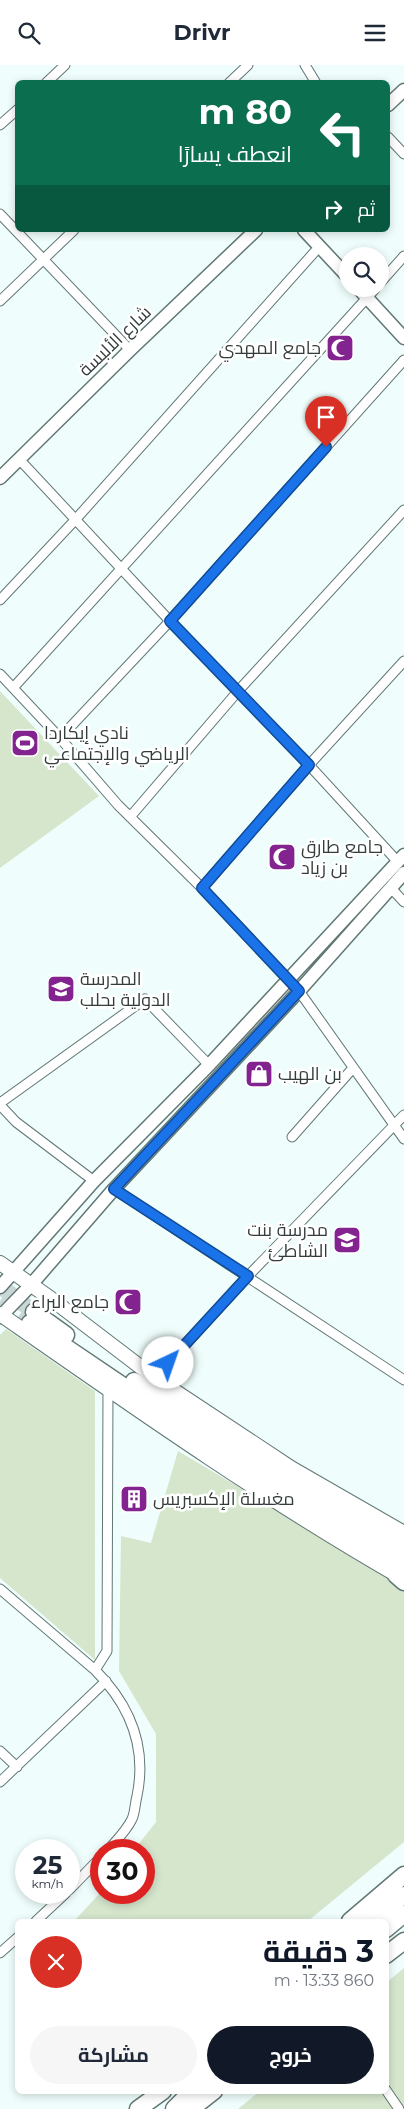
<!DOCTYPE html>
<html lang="ar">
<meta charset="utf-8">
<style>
:root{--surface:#fff;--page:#f6f6f7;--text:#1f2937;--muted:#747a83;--accent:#111827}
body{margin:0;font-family:Montserrat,Cairo,sans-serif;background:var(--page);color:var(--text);direction:rtl;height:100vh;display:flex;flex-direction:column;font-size:19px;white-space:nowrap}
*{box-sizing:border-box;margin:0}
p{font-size:16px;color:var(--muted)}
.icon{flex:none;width:28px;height:28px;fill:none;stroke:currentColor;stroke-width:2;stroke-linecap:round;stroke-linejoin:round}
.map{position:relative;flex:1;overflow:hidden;direction:ltr}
.drawer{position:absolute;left:15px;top:1854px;width:374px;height:175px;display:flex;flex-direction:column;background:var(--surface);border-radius:8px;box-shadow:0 2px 8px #0003;direction:rtl}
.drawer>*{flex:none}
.banner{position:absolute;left:15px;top:15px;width:375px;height:152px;border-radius:8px;box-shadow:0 2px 8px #0003;direction:rtl;background:#0b6e4f;color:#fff;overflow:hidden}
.controls{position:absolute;left:339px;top:182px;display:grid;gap:10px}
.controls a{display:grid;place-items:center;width:50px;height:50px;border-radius:50%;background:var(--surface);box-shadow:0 2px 8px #0003;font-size:25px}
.speed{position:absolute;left:15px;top:1774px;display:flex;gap:10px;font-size:25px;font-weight:700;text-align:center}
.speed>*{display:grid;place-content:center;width:65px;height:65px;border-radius:50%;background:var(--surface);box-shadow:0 2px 8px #0003;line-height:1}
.speed small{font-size:12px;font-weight:400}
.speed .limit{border:8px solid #d22;background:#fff;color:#111}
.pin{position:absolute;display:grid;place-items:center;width:42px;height:42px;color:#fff;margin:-51px -21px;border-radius:50% 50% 50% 0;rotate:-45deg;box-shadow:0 0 5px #0007}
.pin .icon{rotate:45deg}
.me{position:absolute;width:55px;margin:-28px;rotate:42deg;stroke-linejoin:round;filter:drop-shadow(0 0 4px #0008)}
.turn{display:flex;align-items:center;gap:18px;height:105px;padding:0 15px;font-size:22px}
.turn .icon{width:65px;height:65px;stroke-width:2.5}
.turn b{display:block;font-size:35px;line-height:42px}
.then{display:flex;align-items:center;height:48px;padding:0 15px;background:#0003;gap:10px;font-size:19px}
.round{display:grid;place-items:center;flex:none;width:52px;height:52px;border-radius:26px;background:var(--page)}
.summary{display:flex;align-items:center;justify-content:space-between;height:85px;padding:0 15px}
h1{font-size:30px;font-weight:700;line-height:38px;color:var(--accent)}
.cta{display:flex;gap:10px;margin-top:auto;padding:10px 15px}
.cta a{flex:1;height:58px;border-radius:30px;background:var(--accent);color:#fff;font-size:20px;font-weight:700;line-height:58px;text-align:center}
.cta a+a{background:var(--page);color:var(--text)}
header{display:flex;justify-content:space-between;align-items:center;height:65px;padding:0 15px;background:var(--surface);font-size:22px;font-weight:700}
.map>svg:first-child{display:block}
.green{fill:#d5e6cd}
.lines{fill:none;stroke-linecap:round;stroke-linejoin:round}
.highway-tunnel{stroke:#c9d7d6;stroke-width:16;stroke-dasharray:16 8;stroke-linecap:butt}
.street-casing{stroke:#617775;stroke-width:11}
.secondary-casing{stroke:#617775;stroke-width:15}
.primary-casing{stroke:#617775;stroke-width:16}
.highway-casing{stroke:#617775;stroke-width:19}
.street{stroke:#fff;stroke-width:9}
.secondary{stroke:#fff;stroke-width:12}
.primary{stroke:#fff;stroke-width:14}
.highway{stroke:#fff;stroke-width:16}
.route-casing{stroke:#114b97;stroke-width:12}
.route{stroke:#1a73e8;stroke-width:9}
.labels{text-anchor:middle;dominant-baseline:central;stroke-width:5;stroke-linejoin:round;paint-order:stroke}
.street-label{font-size:18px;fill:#333d3c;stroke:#fff}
.poi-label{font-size:18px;fill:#333d3c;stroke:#fff;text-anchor:start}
</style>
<header><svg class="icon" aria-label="menu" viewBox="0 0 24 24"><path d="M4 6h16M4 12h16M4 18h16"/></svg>Drivr<svg class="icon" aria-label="search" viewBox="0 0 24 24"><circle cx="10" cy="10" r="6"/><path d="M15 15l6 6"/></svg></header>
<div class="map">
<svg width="404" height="2044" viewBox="0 0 404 2044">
<rect width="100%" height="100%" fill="#effefc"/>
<path class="green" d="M0,626L99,731L0,803Z
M6,1264L95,1326V1595L0,1513V1270Z
M178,1386L382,1507L404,1526V1777L308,1856H74L101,1827L144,1828V1785H134L156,1757V1669L119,1606L121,1471L151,1478Z
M404,1903V2044H238L260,2026H386V1918Z"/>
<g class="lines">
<path class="highway-tunnel" d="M0,1221L34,1247
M0,1236L30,1258"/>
<defs>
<path id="street" d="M305,0L316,18
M46,18L65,0
M229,18L248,0
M0,60L18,44
M388,72L404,89
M0,149L130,285
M380,218L404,191
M0,236L74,165
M19,394L170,556L309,700L398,797
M0,535L76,454L319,182
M0,609L60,673L118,740L202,823L299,926L404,1074
M13,623L375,224
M60,673L170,556L404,295
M130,752L239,625L404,445
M202,823L309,700L404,596
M391,823L404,837
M0,1038L145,934L209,1000
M0,1040L16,1057L94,1116
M292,1072L353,1003
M114,1124L404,1315
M155,1313L248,1211L404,1050
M0,1524L95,1605C130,1640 147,1682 137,1731C135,1738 135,1748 132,1754C127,1765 116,1776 108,1785
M95,1605L107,1586L108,1323
M0,1686L17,1702
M0,1717L106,1616
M69,1825L101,1792
M36,1856L66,1828
M0,1888L18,1872
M386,2025L399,2044"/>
<path id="secondary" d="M388,40L404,25
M304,165L348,212
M359,224L404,273
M0,413L130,285L256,165
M0,1222L94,1116L209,1000L404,790
M0,1252L30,1221L114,1124L299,926L404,808"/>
<path id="primary" d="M0,1198L50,1233L155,1313L291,1403L404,1468
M0,1249C132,1341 264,1434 404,1514"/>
<path id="highway" d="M34,1247L66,1270
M30,1258L277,1425L404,1499
M134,1316L285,1412L404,1483
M396,1510L404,1517
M350,1856L404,1810
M372,1856L404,1830
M386,1864L404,1849
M386,1890L404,1876
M138,2044L163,2026
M174,2044L192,2026
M191,2044L214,2026"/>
</defs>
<use href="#street" class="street-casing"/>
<use href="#secondary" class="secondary-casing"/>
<use href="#primary" class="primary-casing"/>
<use href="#highway" class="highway-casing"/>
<use href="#street" class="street"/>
<use href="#secondary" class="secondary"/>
<use href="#primary" class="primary"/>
<use href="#highway" class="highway"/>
</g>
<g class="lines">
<defs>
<path id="route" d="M168,1298L248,1211L114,1124L299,926L202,823L309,700L170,556L326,382"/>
</defs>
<use href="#route" class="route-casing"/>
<use href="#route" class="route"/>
</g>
<defs>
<symbol id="mosque-square" viewBox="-11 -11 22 22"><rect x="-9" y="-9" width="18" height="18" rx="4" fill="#82238f" stroke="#fff"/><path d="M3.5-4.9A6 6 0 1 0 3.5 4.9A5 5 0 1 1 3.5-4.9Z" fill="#fff"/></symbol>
<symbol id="stadium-square" viewBox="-11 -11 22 22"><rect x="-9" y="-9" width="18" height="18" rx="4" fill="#82238f" stroke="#fff"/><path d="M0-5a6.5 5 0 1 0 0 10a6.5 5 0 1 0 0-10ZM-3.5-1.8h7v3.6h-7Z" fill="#fff"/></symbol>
<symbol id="school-square" viewBox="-11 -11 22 22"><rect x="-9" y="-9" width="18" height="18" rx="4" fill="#82238f" stroke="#fff"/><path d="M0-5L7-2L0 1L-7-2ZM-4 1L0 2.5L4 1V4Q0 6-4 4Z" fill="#fff"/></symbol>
<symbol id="shop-square" viewBox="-11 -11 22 22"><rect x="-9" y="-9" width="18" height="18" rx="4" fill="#82238f" stroke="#fff"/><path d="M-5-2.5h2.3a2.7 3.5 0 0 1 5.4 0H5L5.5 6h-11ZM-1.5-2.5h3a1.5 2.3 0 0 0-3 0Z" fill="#fff"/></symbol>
<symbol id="building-square" viewBox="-11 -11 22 22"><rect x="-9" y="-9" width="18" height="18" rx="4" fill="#82238f" stroke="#fff"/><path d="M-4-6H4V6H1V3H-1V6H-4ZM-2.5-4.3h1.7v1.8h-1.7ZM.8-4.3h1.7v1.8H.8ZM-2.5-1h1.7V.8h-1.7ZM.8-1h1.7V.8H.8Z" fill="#fff"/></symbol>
</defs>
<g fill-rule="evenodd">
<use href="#mosque-square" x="324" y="267" width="32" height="32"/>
<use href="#stadium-square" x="9" y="662" width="32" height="32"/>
<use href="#mosque-square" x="266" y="776" width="32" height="32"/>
<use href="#school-square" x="45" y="908" width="32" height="32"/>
<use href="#shop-square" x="243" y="993" width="32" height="32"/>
<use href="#school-square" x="331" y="1159" width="32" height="32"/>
<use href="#mosque-square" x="112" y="1221" width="32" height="32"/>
<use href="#building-square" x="118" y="1418" width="32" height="32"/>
</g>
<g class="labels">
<g class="street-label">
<text transform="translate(115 276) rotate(-44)">شارع الألبسة</text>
</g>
<g class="poi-label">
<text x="321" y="283" text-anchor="end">جامع المهدي</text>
<text x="44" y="668">نادي إيكاردا<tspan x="44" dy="21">الرياضي والإجتماعي</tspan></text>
<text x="301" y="782">جامع طارق<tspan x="301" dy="21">بن زياد</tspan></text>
<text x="80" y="914">المدرسة<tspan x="80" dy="21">الدولية بحلب</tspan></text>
<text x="278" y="1009">بن الهيب</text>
<text x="328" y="1165" text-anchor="end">مدرسة بنت<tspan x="328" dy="21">الشاطئ</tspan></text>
<text x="109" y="1237" text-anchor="end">جامع البراء</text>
<text x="153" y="1434">مغسلة الإكسبريس</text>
</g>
</g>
</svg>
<div class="controls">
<a><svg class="icon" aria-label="search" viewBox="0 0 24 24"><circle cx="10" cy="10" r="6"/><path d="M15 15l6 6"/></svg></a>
</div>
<div class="speed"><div>25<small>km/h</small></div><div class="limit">30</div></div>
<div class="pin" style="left:326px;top:382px;background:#d93025"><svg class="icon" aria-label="arrive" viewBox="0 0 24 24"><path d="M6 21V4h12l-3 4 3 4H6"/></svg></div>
<svg class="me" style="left:168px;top:1298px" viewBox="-20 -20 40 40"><circle r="19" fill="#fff"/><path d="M0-13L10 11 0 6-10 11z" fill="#1a73e8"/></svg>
<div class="banner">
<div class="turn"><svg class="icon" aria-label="left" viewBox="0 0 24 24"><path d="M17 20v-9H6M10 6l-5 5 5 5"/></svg><div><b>80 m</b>انعطف يسارًا</div></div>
<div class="then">ثم<svg class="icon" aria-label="right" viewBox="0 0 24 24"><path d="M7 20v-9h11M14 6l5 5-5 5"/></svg></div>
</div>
<section class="drawer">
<div class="summary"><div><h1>3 دقيقة</h1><p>860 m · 13:33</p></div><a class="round" style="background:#d93025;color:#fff"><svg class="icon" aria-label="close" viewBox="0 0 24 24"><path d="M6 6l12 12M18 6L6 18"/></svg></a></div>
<div class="cta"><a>خروج</a><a>مشاركة</a></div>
</section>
</div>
